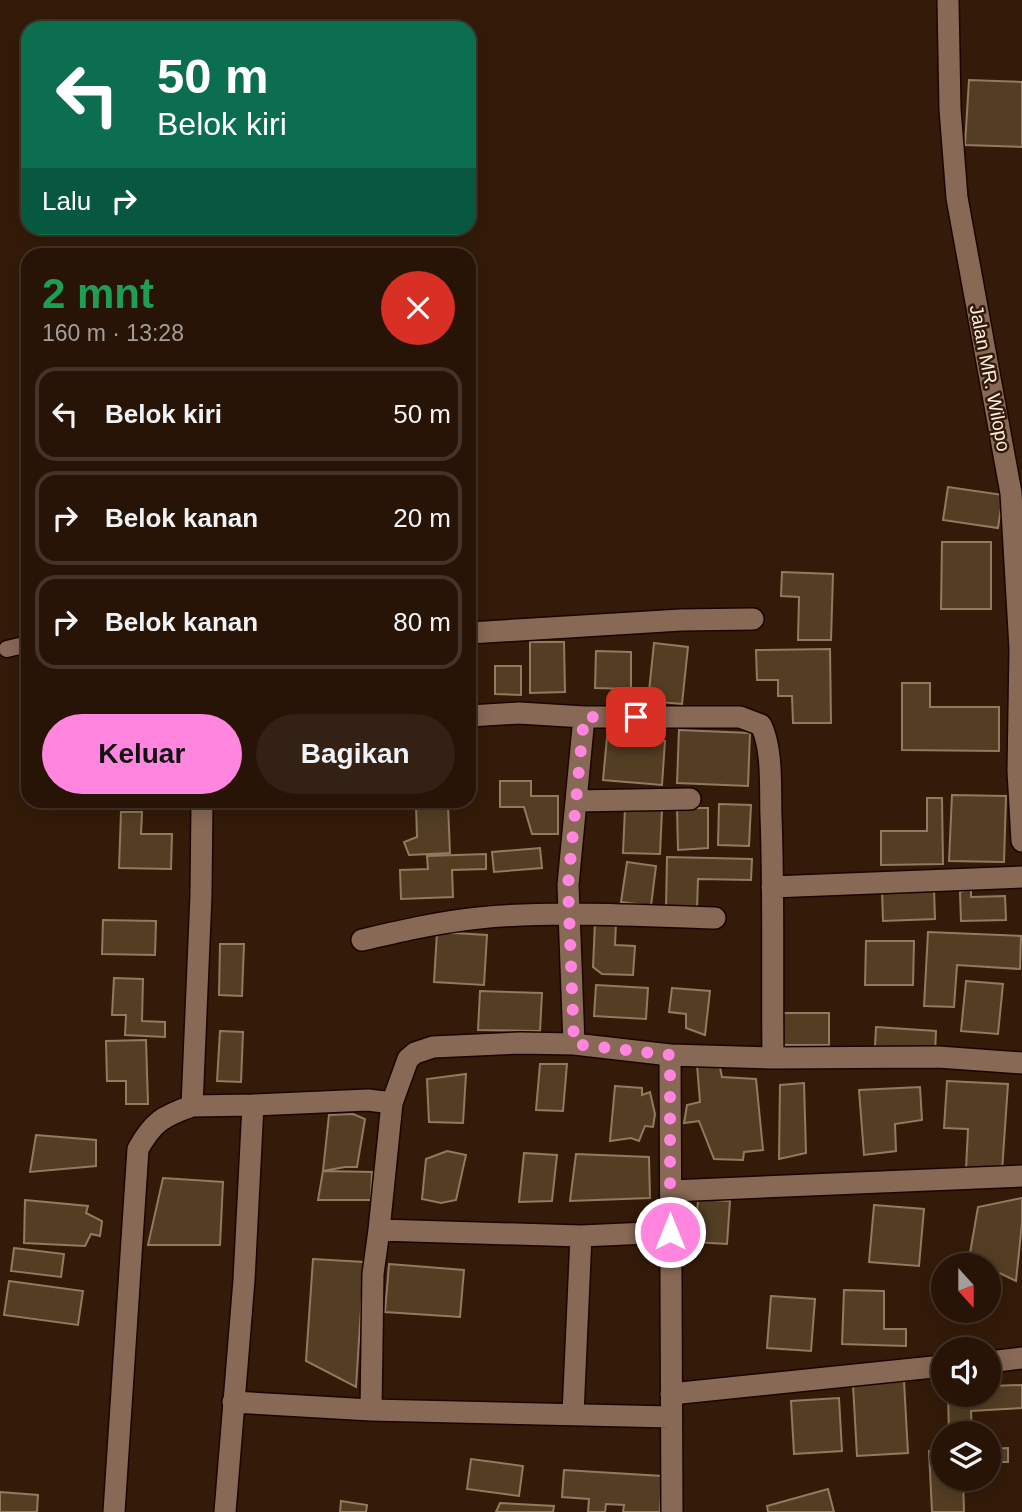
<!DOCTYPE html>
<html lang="id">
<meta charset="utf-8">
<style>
:root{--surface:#271407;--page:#332115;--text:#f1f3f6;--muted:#a49e9b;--line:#433328;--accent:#ff85de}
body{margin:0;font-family:Helvetica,sans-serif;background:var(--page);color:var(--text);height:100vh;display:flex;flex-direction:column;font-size:26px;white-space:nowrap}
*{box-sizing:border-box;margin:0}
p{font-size:23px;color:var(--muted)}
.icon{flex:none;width:38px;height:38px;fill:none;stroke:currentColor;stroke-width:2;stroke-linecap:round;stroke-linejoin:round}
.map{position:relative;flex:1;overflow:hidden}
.panel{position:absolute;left:21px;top:248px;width:455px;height:560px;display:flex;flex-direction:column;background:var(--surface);border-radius:21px;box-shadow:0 4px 18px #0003,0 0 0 2px var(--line)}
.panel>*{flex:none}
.banner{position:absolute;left:21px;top:21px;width:455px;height:214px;border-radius:21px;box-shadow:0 4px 18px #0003,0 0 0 2px var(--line);background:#0b6e4f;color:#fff;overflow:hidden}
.needle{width:46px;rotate:159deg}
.tools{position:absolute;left:931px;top:1253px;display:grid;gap:14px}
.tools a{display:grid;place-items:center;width:70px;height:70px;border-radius:50%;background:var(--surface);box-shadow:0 4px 18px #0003,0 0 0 2px var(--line);font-size:35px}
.pin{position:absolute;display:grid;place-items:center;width:60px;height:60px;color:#fff;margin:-30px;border-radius:14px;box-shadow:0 4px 10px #0006}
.me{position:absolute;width:77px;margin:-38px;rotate:0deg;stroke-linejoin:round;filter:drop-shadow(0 0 5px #0008)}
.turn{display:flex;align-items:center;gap:24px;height:147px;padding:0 21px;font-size:32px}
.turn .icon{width:91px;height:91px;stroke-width:2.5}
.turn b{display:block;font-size:49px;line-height:60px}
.then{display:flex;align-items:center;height:66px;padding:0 21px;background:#0003;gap:14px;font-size:26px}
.round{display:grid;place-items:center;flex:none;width:74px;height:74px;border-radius:37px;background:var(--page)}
.overview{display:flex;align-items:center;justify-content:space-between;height:119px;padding:0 21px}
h1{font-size:42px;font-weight:700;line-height:52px;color:#1e9e55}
.cta{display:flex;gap:14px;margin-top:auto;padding:14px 21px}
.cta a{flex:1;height:80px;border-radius:42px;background:var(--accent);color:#111;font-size:28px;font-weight:700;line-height:80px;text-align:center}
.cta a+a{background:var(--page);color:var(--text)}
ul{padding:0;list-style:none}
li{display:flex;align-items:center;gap:21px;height:94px;margin:0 14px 10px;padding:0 7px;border:4px solid var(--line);border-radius:21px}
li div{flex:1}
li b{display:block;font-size:26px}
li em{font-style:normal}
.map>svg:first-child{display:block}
.building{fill:#533e24;stroke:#917a5e;stroke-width:2}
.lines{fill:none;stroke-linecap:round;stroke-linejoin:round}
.service-casing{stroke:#1b0500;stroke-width:19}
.minor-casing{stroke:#1b0500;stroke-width:24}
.service{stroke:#886956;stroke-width:16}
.minor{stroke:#886956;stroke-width:21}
.route{stroke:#ff85de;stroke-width:12;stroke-dasharray:0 21.6}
.labels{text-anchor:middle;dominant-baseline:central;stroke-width:5;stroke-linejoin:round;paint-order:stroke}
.street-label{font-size:19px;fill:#fdefe6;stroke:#341b09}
</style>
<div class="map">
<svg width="1022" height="1512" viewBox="0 0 1022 1512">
<rect width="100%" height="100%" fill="#341b09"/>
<path class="building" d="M969,80L1022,82V147L965,145Z
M948,487L1003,495L998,528L943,520Z
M942,542H991V609H941Z
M782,572L833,574L831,640H798L799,597L781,596Z
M530,642H564L565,692L530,693Z
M654,643L688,647L682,704L648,701Z
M830,649L831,723H793L792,696H778V680H757L756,650Z
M596,651L631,652V689L595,688Z
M495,666H521V695L495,694Z
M902,683H930V707H999V751L902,750Z
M679,730L750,733L748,786L677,783Z
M607,737L665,741L662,785L603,780Z
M500,781H531V796H558V834H532L524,807H500Z
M952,795L1006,796L1004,862L949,861Z
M927,798H942L943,864L881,865V831H927Z
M448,804L450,853L409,855L404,842L417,837L416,805Z
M719,804L751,805L749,846L718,845Z
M625,808L662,810L660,854L623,853Z
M677,808H708V848L678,850Z
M121,812H142L141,834H172L171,869L119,868Z
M540,848L542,868L494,872L492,852Z
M486,854V869L452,870L453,897L401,899L400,870L428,869L427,856Z
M667,857L752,859L751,880L698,879L697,909L666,908Z
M627,862L656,866L651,906L621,902Z
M971,887V897L1005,896L1006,920L961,921L960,892Z
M934,889L935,919L883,921L882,891Z
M103,920L156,921L155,955L102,954Z
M595,922L616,923L615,945L635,946L633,975L602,974L593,967Z
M437,932L487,935L484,985L434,982Z
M928,932L1021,936L1020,969L957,965L954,1007L924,1006Z
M866,941H914L913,985H865Z
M220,944H244L242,996L219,995Z
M114,978L143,979L142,1021L165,1022V1037L125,1035L126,1015H112Z
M966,981L1003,984L998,1034L961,1031Z
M596,985L648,988L646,1019L594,1016Z
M672,988L710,991L705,1035L686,1028V1014L669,1012Z
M480,991L542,993L540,1031L478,1030Z
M782,1013H829V1045H783Z
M876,1027L936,1031L935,1052L875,1047Z
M220,1031L243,1032L241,1082L217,1081Z
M146,1040L148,1104H126V1081H107L106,1041Z
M719,1063L722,1077L756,1079L763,1150L744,1152L743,1160L714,1159L699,1121L684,1123L687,1105L700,1102L697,1065Z
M540,1064H567L563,1111L536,1110Z
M466,1074L463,1123L429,1122L427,1079Z
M947,1081L1008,1084L1002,1171L966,1169L968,1129L944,1128Z
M804,1083L806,1153L779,1159L780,1085Z
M615,1086L642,1088V1095L650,1092L655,1114L653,1127L645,1126L639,1141L631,1138L610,1141Z
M920,1087L922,1120L895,1124L896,1151L864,1155L859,1090Z
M353,1114L365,1119L357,1167H345L323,1171L329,1115Z
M36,1135L96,1140V1166L30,1172Z
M447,1151L466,1155L456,1200L441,1203L422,1199L426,1159Z
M524,1153L557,1155L552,1201L519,1202Z
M576,1154L649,1157L650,1198L570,1201Z
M323,1171L372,1172L371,1200H318Z
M163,1178L223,1182L220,1245H148Z
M1022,1198V1223L1016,1281L989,1268V1265H983L969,1259L978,1207Z
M698,1199L730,1201L727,1244L695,1242Z
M25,1200L88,1206L86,1213L102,1221L100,1236L91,1234L85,1246L24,1243Z
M874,1205L924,1209L919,1266L869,1262Z
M14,1248L64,1254L61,1277L11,1271Z
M313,1259L364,1262L356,1387L306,1361Z
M389,1264L464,1270L460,1317L385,1312Z
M9,1281L83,1291L78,1325L4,1315Z
M844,1290L884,1291V1329H906V1346L842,1344Z
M771,1296L815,1299L811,1351L767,1348Z
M904,1381L908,1453L857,1456L853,1385Z
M1022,1385V1408L971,1411L972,1433H949L948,1395H989V1386Z
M839,1398L842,1451L794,1454L791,1401Z
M943,1446V1479H963L964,1512H932L929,1451Z
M1008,1448V1462H989V1449Z
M471,1459L523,1466L519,1496L467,1489Z
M564,1470L662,1476L660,1512H623L624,1505L606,1504L605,1512H588L589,1499L562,1497Z
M828,1489L834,1512H768L767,1506Z
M0,1492L38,1495L37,1512H0Z
M341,1501L367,1505L366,1512H340Z
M500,1503L554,1506L553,1512H496Z"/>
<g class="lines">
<defs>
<path id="service" d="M7,649L28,644"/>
<path id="minor" d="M948,0L950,109L957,198L1011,493L1020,649L1018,771L1022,841
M469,633L681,620L753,619
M469,716L519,713L584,717L568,885L574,1044L670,1055L672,1512
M584,717H740L761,725C773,750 770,788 771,816C774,896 772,978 773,1058
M576,801L690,799
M772,887L1022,877
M362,940C401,931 439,922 479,918C556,910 637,916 715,918
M670,1055L773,1058L938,1057L1022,1063
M192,1106L253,1105L368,1100L392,1103
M671,1191L1022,1176
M379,1230L581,1236L670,1232
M989,1362L1022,1358
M671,1394L943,1366
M233,1402L371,1410L671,1417
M371,1410L373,1274L379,1230L392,1103L408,1059L415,1053L433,1047L520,1043L574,1044
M573,1414L581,1236
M114,1512L138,1149C153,1122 163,1116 192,1106L201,895L202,802
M225,1512L244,1280L253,1105"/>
</defs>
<use href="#service" class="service-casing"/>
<use href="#minor" class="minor-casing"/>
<use href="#service" class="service"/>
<use href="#minor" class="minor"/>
</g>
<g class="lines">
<path class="route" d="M636,717H584L568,885L574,1044L670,1055V1232"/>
</g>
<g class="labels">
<g class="street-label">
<text transform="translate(990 378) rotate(79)">Jalan MR. Wilopo</text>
</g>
</g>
</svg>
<div class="tools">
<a><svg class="needle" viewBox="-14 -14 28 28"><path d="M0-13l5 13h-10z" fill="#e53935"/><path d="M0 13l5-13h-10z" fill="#a49e9b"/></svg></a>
<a><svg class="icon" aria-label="sound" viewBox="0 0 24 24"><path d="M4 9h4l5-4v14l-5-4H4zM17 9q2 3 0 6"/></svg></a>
<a><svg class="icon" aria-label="layers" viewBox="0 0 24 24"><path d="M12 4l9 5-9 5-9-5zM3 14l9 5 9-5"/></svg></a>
</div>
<div class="pin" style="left:636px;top:717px;background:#d93025"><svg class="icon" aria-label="arrive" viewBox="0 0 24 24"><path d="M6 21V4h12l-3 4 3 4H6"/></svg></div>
<svg class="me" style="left:670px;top:1232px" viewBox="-20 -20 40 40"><circle r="17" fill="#ff85de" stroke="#fff" stroke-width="3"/><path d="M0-11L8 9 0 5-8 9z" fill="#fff"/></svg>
<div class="banner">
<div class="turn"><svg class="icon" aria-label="left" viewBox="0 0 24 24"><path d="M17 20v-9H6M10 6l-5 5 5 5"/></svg><div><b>50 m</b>Belok kiri</div></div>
<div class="then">Lalu<svg class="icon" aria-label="right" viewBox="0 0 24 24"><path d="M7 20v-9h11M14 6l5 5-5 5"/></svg></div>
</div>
<section class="panel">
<div class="overview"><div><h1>2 mnt</h1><p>160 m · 13:28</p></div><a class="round" style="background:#d93025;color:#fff"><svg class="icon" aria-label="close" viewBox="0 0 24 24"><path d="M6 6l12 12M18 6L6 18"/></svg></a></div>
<ul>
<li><svg class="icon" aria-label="left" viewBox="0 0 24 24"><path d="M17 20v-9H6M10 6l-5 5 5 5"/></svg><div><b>Belok kiri</b></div><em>50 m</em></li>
<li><svg class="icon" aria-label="right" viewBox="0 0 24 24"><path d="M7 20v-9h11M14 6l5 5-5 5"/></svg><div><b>Belok kanan</b></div><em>20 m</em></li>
<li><svg class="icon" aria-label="right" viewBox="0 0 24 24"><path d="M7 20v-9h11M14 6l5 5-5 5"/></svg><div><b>Belok kanan</b></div><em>80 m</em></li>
</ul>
<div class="cta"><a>Keluar</a><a>Bagikan</a></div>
</section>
</div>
